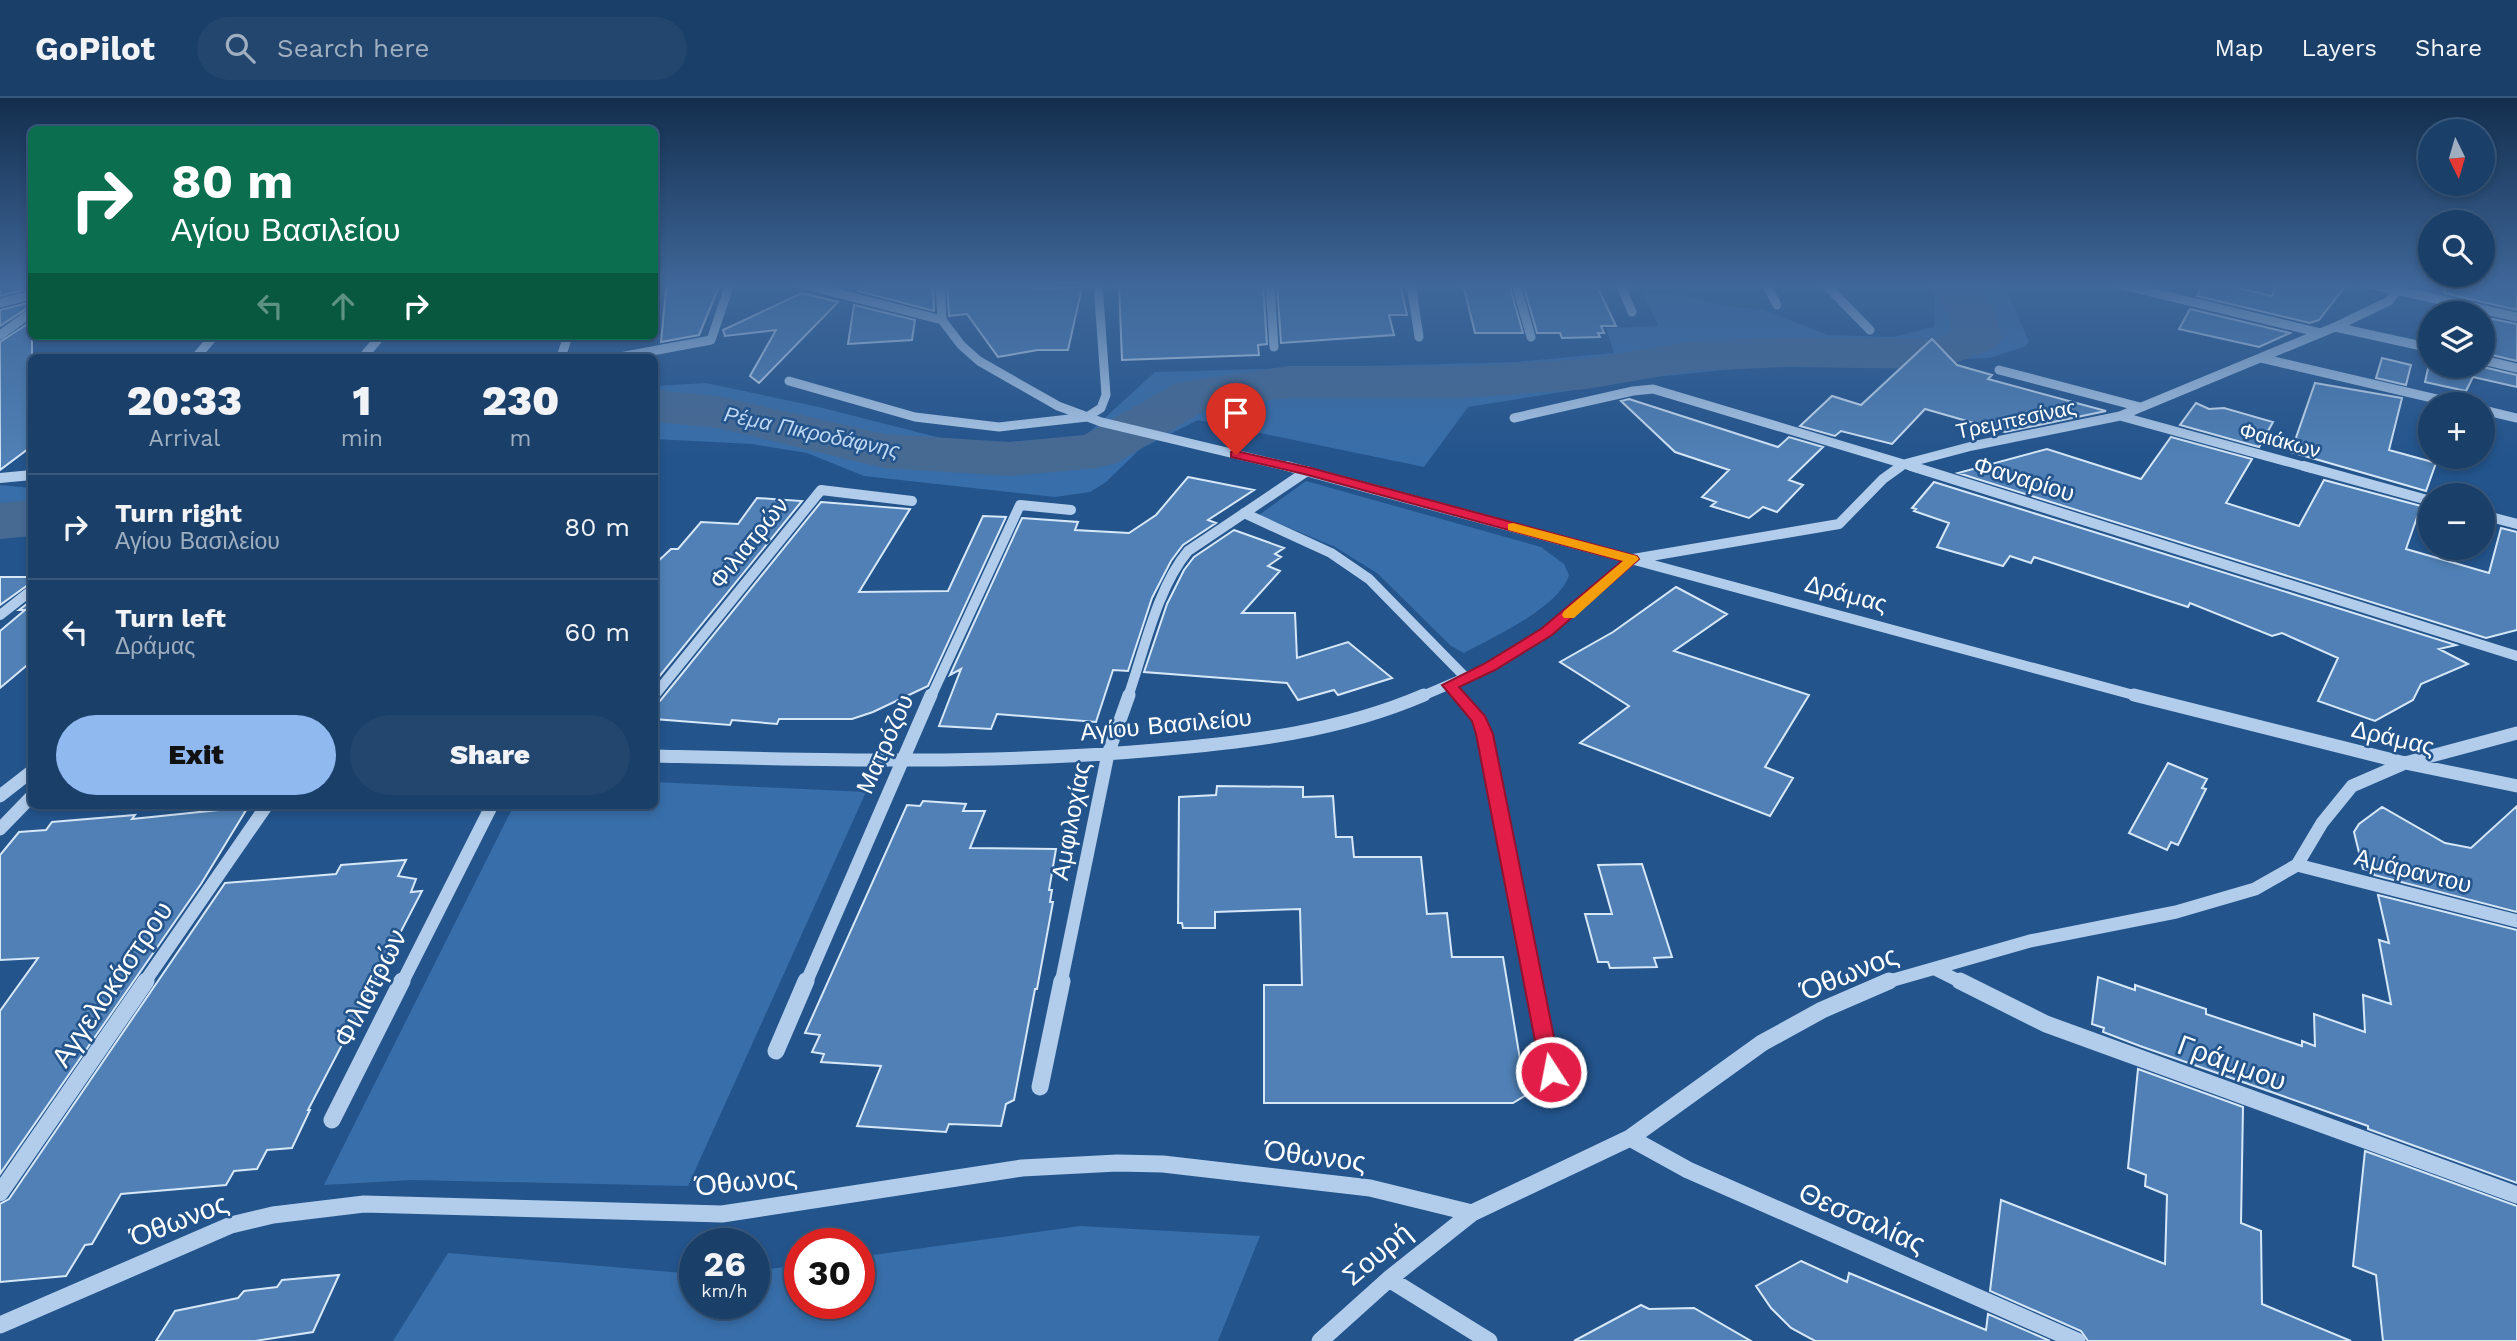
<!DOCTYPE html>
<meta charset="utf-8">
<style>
:root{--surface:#1a3f69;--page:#23466f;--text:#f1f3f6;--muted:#9fafc0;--line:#38587d;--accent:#90b9f0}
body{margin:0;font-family:"Work Sans",sans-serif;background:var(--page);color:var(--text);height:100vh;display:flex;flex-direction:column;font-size:26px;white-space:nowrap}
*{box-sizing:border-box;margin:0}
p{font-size:23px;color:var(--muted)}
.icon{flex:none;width:38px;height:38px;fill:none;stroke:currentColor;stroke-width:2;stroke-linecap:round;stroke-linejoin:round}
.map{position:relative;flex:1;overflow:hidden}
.sheet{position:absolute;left:28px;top:256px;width:630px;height:455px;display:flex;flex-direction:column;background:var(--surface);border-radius:10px;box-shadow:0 4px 10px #0003,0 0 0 2px var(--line)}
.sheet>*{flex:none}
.guide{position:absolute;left:28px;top:28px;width:630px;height:214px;border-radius:10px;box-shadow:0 4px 10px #0003,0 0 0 2px var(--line);background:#0b6e4f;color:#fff;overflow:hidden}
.needle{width:46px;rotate:175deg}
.buttons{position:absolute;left:2418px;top:21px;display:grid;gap:14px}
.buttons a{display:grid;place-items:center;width:77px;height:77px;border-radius:50%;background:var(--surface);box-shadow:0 4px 10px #0003,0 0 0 2px var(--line);font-size:35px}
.speed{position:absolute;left:679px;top:1130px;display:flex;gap:14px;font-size:35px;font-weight:700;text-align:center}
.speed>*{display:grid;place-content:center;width:91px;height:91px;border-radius:50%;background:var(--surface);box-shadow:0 4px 10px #0003,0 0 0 2px var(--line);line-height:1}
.speed small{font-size:18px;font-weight:400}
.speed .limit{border:10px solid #d22;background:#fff;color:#111}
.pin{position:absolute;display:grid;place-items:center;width:60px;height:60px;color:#fff;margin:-72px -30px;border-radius:50% 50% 50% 0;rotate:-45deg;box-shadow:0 0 7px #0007}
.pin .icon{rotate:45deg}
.me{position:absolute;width:77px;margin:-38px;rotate:349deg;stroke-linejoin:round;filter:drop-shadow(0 0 5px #0008)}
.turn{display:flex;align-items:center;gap:24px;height:147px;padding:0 28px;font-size:32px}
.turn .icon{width:91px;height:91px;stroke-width:2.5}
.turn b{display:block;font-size:49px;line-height:60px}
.lanes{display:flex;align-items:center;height:66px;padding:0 28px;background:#0003;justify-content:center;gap:35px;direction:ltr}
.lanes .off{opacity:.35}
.eta{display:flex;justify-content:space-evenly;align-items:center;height:119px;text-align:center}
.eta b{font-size:42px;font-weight:800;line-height:49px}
.primary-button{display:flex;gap:14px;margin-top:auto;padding:14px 28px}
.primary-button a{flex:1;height:80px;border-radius:42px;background:var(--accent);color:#111;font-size:28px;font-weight:800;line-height:80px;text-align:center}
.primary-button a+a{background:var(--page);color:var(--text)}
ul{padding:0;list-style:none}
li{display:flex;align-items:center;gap:21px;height:105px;padding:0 28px;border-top:2px solid var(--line)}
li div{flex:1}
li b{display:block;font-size:26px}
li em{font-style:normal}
header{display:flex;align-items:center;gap:42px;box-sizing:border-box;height:98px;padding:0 35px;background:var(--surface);border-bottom:2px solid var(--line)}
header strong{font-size:33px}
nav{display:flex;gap:38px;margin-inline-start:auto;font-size:24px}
.search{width:490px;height:63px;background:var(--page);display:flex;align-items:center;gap:18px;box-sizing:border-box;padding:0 24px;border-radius:38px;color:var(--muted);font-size:26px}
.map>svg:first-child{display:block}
.green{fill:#386ea9}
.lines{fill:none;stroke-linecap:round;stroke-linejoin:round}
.river{fill:#476a92;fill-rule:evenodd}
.building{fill:#5080b5;stroke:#d6e7f8;stroke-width:2}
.minor-far3{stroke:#b2cdeb;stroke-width:9}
.minor-far2{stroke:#b2cdeb;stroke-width:10}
.minor-far1{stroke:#b2cdeb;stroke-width:13}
.minor{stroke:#b2cdeb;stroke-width:17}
.route{fill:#e11d48;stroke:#92132f;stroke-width:2}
.slow{fill:#f59e0b}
.labels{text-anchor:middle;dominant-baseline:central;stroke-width:5;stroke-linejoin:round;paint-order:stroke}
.far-street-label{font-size:21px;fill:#fff;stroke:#23548c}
.far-water-label{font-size:21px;font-style:italic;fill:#bed7f2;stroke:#23548c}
.street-label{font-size:24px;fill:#fff;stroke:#23548c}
.near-street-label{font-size:28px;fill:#fff;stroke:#23548c}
</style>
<header>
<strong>GoPilot</strong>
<div class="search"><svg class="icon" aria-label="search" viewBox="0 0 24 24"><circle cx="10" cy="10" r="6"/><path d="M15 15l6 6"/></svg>Search here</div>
<nav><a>Map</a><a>Layers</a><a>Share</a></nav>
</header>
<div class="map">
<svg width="2517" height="1243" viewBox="0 0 2517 1243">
<rect width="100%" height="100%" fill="#23548c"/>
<path class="green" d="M1936,186H2004L2029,244L2024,249L1989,260L1773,267L1655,279L1468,309L1424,369L1198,322L1140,351L1106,384L1090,394L1055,399L864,378L807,355L752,346L655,341V288L706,285L819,309L968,347L1085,338L1155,274L1516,264L1614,255L1606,230L1658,228L1644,195L1685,197L1729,209L1761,211L1828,237L1894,239L1934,229Z
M1306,383L1541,449L1564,466L1569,477C1560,509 1492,540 1464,555L1451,548L1377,475L1335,449L1259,417Z
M0,387L31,390V437L0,441Z
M655,684L866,694L688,1088L412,1082L324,1087L514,707H654Z
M1080,1128L1260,1138L1218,1243H393L448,1155L695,1176V1206H754V1172L800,1168V1206H859V1159Z"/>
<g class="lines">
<path class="river" d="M1926,186H1974L1996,213L2002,241L1994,251L1938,271L1787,269L1691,273L1587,291L1463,300H1288L1209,310L1117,365L1097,370L1010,378L884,370L718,330L654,324V292L718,298L884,336L1010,344L1084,337L1176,285L1288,268H1463L1587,261L1691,243L1787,239L1932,241L1951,234L1948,215Z
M32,402V438L0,441V405Z"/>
</g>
<path class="building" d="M0,186H32V190L0,198Z
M690,186H720L699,237L661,244L666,191Z
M872,186H933L934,213L858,193Z
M947,186H1033L1034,191L1082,189L1068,252H1038L998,259L967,216L949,218Z
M1119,186H1263L1267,246L1258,247L1259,257L1122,262Z
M1277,186H1400L1407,217H1389L1394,237L1281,245Z
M1463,186H1509L1523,235H1475Z
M1523,186H1596L1616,228H1601L1604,235H1598L1600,239L1562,240L1560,235H1537Z
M2203,186H2221L2272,198L2277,186H2347L2319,222L2310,225L2197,198Z
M2446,186H2517V212L2444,195Z
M802,195L838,204L759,285L750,278L776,232L725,238L723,232Z
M32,204V207L0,228V212Z
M854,207L915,222L912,242L848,246Z
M2190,211L2290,235L2259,249L2179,231Z
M2483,219L2517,226V263L2483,255Z
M32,223V348L0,372V244Z
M1932,241L1957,267L1992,277L1988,281L2106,313L2005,334L1925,311L1892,346L1841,333L1835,338L1800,328L1832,298L1861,307Z
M2431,257V268H2479L2517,277V289L2473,279L2466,293L2425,284Z
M2382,260L2411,267L2406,287L2376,280Z
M2315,285L2402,300L2389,352L2436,365L2426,393L2291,354Z
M1629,301L1778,349L1789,339L1823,349L1789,382L1803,387L1777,414L1763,409L1749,420L1711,408L1716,404L1702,399L1729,372L1675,354L1621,303Z
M2196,305L2209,311L2224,310L2273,324L2259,349L2180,327Z
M2171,339L2252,361L2226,405L2299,428L2324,382L2421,408L2406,451L2489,475L2501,430L2517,434V532L2486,540L1958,375L2047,351L2141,381Z
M1188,379L1254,392L1208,422L1216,425L1183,447L1171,463L1152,500L1128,573L1113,572L1096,624L997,616L991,631L939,628L961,571L950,577L1022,420L1078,424L1075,432L1129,435L1156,417Z
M1934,384L2456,547L2439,551L2468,566L2421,586L2413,602L2375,623L2318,603L2338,560L2282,535L2272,538L2190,505L2188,509L2034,459L2031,465L2010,458L2003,468L1937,449L1949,425L1914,413L1916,411L1912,410Z
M757,400L802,403L654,585V467L671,451H678L701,424L738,426Z
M821,404L910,411L859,494L948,493L983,418L1006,419L928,588L873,614L852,621H779L777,626L732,622L730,627L654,621V606L660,603Z
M1234,432L1284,450L1275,456L1281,459L1268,468L1280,473L1242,515H1295L1297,560L1348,544L1392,580L1338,597L1334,592L1298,602L1287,585L1144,574L1167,506L1184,472L1194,459Z
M0,479H32V484L0,507Z
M1676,489L1727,516L1674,553L1809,597L1765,669L1793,680L1770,718L1580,645L1629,608L1560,564L1613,534Z
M32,502V563L0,590V533L25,512H19Z
M2168,665L2207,681L2202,690L2206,691L2178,747L2171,744L2167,752L2129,735Z
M1217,688L1303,689V699L1333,698L1336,739H1352L1354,759H1421L1427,816L1447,815L1452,859H1503L1526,997L1513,1005H1264V887H1302L1300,811L1215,814V830H1183L1182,825H1178L1179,699L1216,697Z
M923,703L966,706L963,713H985L970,750L1056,751L1049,792H1052L1050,804H1053L1037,891H1035L1014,1002L1006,1006L1001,1028L949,1026L946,1034L857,1028L881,968L821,964L824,956L812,954L820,937L805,935L907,707L920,708Z
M2517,708V814L2374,777L2373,773L2363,771L2354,734L2359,726L2382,709L2445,745L2471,750Z
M248,709L201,786L0,1076V913L38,860L0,862V757L19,734L46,732L52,724L135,717L132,721Z
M406,762L398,778L416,781L411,794L422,793L308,1012H310L292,1050L267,1052L257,1071L234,1073L226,1087L121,1096L92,1146L85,1147L66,1178L0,1184V1106L9,1101L225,785L336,776L341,767Z
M1642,766L1672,859L1654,860L1657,869L1610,870L1608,864H1598L1585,816H1612L1598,767Z
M2378,797L2517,832V1085L2368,1031V1028L2140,948L2103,934L2104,930L2092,926L2098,879L2135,892V887L2173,900L2206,911V916L2302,948V943L2315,948L2314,916L2365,934L2363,897L2391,906L2379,842L2389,845Z
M2138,971L2243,1009L2241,1125L2261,1133L2262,1206L2351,1243H2088L2081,1233L1990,1193L2001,1102L2165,1166L2167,1097L2145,1088L2146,1077L2128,1070Z
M2365,1053L2517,1108V1243H2383L2376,1177L2353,1168Z
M1801,1163L1847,1184L1849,1175L1986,1232L1988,1216L2050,1243H1815L1791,1230L1771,1210L1756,1188Z
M339,1177L313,1234L255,1243H156L175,1213L238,1200L244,1193L277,1189L282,1182Z
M1641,1207L1649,1211L1694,1210L1751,1243H1574Z"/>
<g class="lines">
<path class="minor-far3" d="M801,186L942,222
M940,186L942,222L961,247L979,263L1058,308L1101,324L1294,370
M1270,186L1274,249
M1411,186L1419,239
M1516,186L1531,239
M1620,186L1632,214
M1766,186L1777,207
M1825,186L1870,232
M2118,186L2321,235
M2369,186L2517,219
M0,205L32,197
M2335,229L2431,250
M0,237L32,214
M196,259L214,238
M363,259L381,238
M561,259L568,238
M620,259L711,242L730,186
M2261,260L2458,306
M2483,262L2517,270
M1999,272L2140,309
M789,283L915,319L999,329L1087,319L1101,310L1106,297L1098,186
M2483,312L2517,320
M2120,318L2310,370
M1514,320L1633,293L1653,291L1917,370
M1898,370L1904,366L1972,348L2120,318L2335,229L2389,203L2402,186"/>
<path class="minor-far2" d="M1287,368L2141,599
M1911,368L2517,558
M2304,368L2431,403
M0,380L32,377
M1244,415L1331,455L1369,481L1466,580
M2483,417L2517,426
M0,517L32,492
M1450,587L1460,599
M654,598L821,392L912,403
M931,599L1020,407L1071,412
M1128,599C1144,553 1157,490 1188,453L1307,373
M1420,599L1490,569L1547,534L1633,461L1839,426L1883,381L1901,368"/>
<path class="minor-far1" d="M1458,597L1480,622L1485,637L1534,885
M2134,597L2405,665L2517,688
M654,658C822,662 989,667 1156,652C1249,644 1338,634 1424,597
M0,698L32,673
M0,731L32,698
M2297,767L2517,823
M1935,871L1963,885
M144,885L267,707
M402,885L492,707
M806,885L931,597
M1061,885L1108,656L1129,597
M1883,885L2030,843L2176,814L2255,791L2297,767L2322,725L2352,688L2405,665L2517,635"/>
<path class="minor" d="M1533,883L1551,974
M1960,883L2046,926L2517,1097
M776,953L806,883
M1040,989L1062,883
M332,1022L402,883
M1630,1040L1688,1072L2077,1243
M0,1095L146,883
M1389,1181L1489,1243
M0,1227L231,1127L273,1117L364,1106L722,1116L1022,1070L1117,1065L1163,1066L1370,1090L1472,1115L1630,1040L1762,945L1822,912L1889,883
M1320,1243L1389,1181L1472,1115"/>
</g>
<linearGradient id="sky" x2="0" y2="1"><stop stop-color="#132e4d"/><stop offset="0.52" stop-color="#3f6799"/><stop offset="1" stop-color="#3f6799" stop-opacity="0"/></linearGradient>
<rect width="2517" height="360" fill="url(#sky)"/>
<path class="route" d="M1236,353L1311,370L1637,458L1639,461L1552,537L1495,572L1459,589L1485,618L1493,636L1561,974L1558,980L1551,983L1544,980L1541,974L1476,636L1472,623L1442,587L1484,566L1541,531L1622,463L1304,376L1231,359V354Z"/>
<path class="slow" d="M1513,425L1637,458L1639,461L1574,520H1564L1562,517L1564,513L1623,463L1508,432V426Z"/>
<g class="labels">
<g class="far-street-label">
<text transform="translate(2016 321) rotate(-12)">Τρεμπεσίνας</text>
<text transform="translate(2280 342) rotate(15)">Φαιάκων</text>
</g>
<g class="far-water-label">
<text transform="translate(812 334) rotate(12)">Ρέμα Πικροδάφνης</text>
</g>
<g class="street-label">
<text transform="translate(2024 381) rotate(17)">Φαναρίου</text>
<text transform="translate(749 445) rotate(-51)">Φιλιατρών</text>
<text transform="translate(1846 496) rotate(15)">Δράμας</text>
<text transform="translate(1166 627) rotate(-5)">Αγίου Βασιλείου</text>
<text transform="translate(2393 640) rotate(13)">Δράμας</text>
<text transform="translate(885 646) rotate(-66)">Ματρόζου</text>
<text transform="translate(1071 723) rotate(-79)">Αμφιλοχίας</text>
<text transform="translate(2413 773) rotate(14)">Αμάραντου</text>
</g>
<g class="near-street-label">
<text transform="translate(1849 875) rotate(-22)">Όθωνος</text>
<text transform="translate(112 886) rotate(-56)">Αγγελοκάστρου</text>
<text transform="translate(370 890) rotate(-63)">Φιλιατρών</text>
<text transform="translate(2232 965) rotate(20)">Γράμμου</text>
<text transform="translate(1315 1058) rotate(7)">Όθωνος</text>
<text transform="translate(746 1083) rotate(-6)">Όθωνος</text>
<text transform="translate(1862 1120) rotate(24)">Θεσσαλίας</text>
<text transform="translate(179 1122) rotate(-21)">Όθωνος</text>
<text transform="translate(1377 1156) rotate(-40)">Σουρή</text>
</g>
</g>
</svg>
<div class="buttons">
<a><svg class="needle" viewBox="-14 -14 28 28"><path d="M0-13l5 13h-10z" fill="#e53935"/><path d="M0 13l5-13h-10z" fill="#9fafc0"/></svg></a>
<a><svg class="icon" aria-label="search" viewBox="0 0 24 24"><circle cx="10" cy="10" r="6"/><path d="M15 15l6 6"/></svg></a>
<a><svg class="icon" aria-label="layers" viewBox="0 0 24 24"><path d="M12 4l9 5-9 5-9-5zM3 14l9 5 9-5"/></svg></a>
<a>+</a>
<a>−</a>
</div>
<div class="speed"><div>26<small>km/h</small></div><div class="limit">30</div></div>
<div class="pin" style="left:1236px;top:357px;background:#d93025"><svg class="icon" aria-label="arrive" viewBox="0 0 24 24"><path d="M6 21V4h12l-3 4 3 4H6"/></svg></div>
<svg class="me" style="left:1551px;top:974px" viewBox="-20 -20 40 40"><circle r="17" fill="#e11d48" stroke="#fff" stroke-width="3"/><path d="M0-11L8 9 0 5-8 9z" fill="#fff"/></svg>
<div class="guide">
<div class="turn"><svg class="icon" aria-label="right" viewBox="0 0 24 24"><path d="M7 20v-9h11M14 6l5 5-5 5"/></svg><div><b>80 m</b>Αγίου Βασιλείου</div></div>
<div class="lanes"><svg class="icon off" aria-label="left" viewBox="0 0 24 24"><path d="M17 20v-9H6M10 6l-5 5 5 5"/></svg><svg class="icon off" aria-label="ahead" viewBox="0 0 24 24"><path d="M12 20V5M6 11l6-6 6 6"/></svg><svg class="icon" aria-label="right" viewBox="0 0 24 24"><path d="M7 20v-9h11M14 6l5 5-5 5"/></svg></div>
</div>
<section class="sheet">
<div class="eta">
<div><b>20:33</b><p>Arrival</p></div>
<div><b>1</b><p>min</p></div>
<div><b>230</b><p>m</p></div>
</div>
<ul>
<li><svg class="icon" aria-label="right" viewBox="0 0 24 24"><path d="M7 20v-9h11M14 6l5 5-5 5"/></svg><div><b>Turn right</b><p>Αγίου Βασιλείου</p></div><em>80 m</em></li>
<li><svg class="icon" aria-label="left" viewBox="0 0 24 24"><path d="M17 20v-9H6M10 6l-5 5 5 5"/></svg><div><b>Turn left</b><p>Δράμας</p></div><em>60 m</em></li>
</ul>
<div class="primary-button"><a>Exit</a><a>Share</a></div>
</section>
</div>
